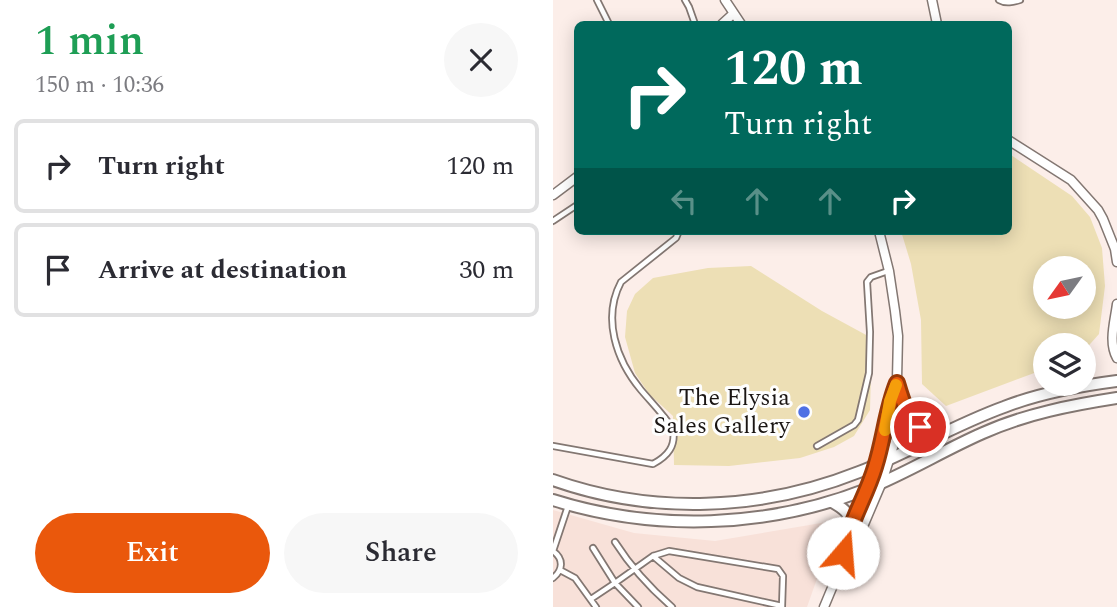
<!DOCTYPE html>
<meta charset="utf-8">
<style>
:root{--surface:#fff;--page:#f7f7f7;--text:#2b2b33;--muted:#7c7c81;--line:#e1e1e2;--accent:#ea580c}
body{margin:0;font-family:Spectral,serif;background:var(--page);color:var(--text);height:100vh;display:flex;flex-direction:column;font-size:26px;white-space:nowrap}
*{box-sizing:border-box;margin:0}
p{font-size:23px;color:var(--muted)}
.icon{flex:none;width:38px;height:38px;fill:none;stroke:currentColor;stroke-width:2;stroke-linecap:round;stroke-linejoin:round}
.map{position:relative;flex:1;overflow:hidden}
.side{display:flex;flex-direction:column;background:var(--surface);width:553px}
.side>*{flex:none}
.guide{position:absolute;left:21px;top:21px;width:438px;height:214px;border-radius:10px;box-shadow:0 4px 18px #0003;background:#00695c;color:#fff;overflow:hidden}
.needle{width:46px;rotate:237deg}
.fabs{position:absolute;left:480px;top:256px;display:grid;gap:14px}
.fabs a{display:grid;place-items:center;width:63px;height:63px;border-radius:50%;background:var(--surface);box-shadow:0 4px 18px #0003;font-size:35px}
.pin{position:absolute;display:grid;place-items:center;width:60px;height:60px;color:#fff;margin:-30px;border:4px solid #fff;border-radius:50%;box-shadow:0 2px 7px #0007}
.me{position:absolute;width:77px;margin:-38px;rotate:18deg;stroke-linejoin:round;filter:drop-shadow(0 0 5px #0008)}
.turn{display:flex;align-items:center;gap:24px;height:147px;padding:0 35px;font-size:32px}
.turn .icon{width:91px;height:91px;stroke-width:2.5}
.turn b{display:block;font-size:49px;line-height:60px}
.lanes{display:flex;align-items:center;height:66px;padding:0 35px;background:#0003;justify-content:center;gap:35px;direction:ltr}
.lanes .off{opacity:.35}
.round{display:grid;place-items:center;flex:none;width:74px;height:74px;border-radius:37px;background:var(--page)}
.headline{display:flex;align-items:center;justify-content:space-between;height:119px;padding:0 35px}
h1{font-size:42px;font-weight:600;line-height:52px;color:#1e9e55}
.cta{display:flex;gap:14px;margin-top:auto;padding:14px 35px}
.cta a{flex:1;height:80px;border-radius:42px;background:var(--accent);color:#fff;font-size:28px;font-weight:600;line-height:80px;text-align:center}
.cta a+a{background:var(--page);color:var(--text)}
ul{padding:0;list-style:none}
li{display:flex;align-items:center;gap:21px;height:94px;margin:0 14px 10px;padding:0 21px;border:4px solid var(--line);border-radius:10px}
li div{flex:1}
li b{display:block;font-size:26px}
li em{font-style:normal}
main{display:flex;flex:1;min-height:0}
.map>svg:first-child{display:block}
.built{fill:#f8e1d9}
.green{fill:#eddfb5;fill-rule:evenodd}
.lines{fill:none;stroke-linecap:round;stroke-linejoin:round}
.lane-casing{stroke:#837772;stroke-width:8}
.street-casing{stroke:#837772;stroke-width:11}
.secondary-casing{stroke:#837772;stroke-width:14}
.lane{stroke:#fff;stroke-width:4.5}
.street{stroke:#fff;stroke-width:8}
.secondary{stroke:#fff;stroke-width:10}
.route-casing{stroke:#983908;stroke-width:18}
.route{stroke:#ea580c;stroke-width:12}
.slow{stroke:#f59e0b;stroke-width:12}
.poi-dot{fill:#4f70e4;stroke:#fefefe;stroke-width:2.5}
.labels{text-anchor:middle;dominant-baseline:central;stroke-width:6;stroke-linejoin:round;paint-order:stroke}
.poi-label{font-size:24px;fill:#1a1513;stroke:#fefefe;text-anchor:end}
</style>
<main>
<section class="side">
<div class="headline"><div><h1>1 min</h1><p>150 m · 10:36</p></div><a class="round"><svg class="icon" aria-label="close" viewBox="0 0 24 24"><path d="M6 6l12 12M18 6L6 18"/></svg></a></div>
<ul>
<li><svg class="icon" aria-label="right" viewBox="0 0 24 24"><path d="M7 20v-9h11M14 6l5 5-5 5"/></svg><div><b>Turn right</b></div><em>120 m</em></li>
<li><svg class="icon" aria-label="arrive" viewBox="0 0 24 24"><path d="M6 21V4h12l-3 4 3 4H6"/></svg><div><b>Arrive at destination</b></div><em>30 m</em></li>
</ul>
<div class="cta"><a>Exit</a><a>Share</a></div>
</section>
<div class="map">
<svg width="564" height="607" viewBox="0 0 564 607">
<rect width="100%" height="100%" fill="#fceee9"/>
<path class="built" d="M0,510L81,533L162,541L274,522L281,531L254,607H0Z"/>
<path class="green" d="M455,153L519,196L537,217L549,248L552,286L546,334L530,352V345H492V369L393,406L369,384L368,320L358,264L348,231H455ZM492,268H530V306H492Z
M198,266L269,311L315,336L318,374L317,410L301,436L281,447L247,458L176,466L121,465L120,416L96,394L82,373L72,337L74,311L82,294L100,278L155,268Z"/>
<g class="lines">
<defs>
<path id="lane" d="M44,0L56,24
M132,0L136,7L142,24
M446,0C453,4 460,2 467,0
M0,221L24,205
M0,446L100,464C115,456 123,446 120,429C111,415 99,403 88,390C63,360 49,318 68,282L123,238L126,231
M264,446L301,425L305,420L316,373L317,332L314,282L318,277L335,271
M62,542C78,567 97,588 119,607
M0,551L15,506
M0,551C11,559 10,570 0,578
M100,556L126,578L144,587L229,606
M7,570L22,578L43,607
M38,599L62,583L40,548
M85,607L62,583L100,556L116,551L225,569L230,576L229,607"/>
<path id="street" d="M172,0L188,24
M379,0L384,24
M169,24L180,14
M455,140L518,180L545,210L550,219L562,249L564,262
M0,195L24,177
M564,304C562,321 555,342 564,358
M286,571L293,535L316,488L323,465L331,435L337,401L344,379L345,336L342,311L336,271L326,231
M271,607L286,571L303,543L329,482L343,438L350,403L344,383"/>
<path id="secondary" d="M350,403C360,422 365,428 386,435
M0,480C99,515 208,511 306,472C355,453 401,425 451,407C487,393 525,386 564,381
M0,500C102,532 215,528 314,489C354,473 391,450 430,433C472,414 519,405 564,398
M279,502C297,512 298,515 293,535"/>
</defs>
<use href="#lane" class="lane-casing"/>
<use href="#street" class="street-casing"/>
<use href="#secondary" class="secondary-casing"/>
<use href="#lane" class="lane"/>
<use href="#street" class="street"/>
<use href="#secondary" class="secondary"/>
</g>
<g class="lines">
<defs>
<path id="route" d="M290,553C296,523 313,497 322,467C331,439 333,410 344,383C349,400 353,415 367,427"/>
</defs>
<use href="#route" class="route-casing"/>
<use href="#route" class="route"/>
<path class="slow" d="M332,430L337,401L343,385"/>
</g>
<circle class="poi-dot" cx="251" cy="412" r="7"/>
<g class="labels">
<g class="poi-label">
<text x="237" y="398">The Elysia<tspan x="237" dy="28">Sales Gallery</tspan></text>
</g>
</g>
</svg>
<div class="fabs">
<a><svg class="needle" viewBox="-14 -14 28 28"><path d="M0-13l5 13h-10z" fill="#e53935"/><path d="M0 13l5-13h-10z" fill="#7c7c81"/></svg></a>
<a><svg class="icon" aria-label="layers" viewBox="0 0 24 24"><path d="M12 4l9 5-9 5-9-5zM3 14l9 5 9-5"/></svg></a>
</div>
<div class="pin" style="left:367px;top:427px;background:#d93025"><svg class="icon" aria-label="arrive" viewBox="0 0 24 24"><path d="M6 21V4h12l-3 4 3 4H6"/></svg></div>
<svg class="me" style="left:290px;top:553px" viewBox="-20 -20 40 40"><circle r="19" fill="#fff"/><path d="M0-13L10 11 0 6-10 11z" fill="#ea580c"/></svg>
<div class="guide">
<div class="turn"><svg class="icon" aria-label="right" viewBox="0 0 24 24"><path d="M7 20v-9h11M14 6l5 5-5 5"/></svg><div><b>120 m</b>Turn right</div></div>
<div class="lanes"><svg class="icon off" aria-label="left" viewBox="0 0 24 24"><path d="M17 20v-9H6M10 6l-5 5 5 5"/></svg><svg class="icon off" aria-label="ahead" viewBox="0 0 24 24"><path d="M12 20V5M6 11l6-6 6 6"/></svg><svg class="icon off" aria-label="ahead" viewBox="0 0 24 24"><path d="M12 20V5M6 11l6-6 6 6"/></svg><svg class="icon" aria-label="right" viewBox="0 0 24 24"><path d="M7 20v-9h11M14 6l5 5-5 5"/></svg></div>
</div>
</div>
</main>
